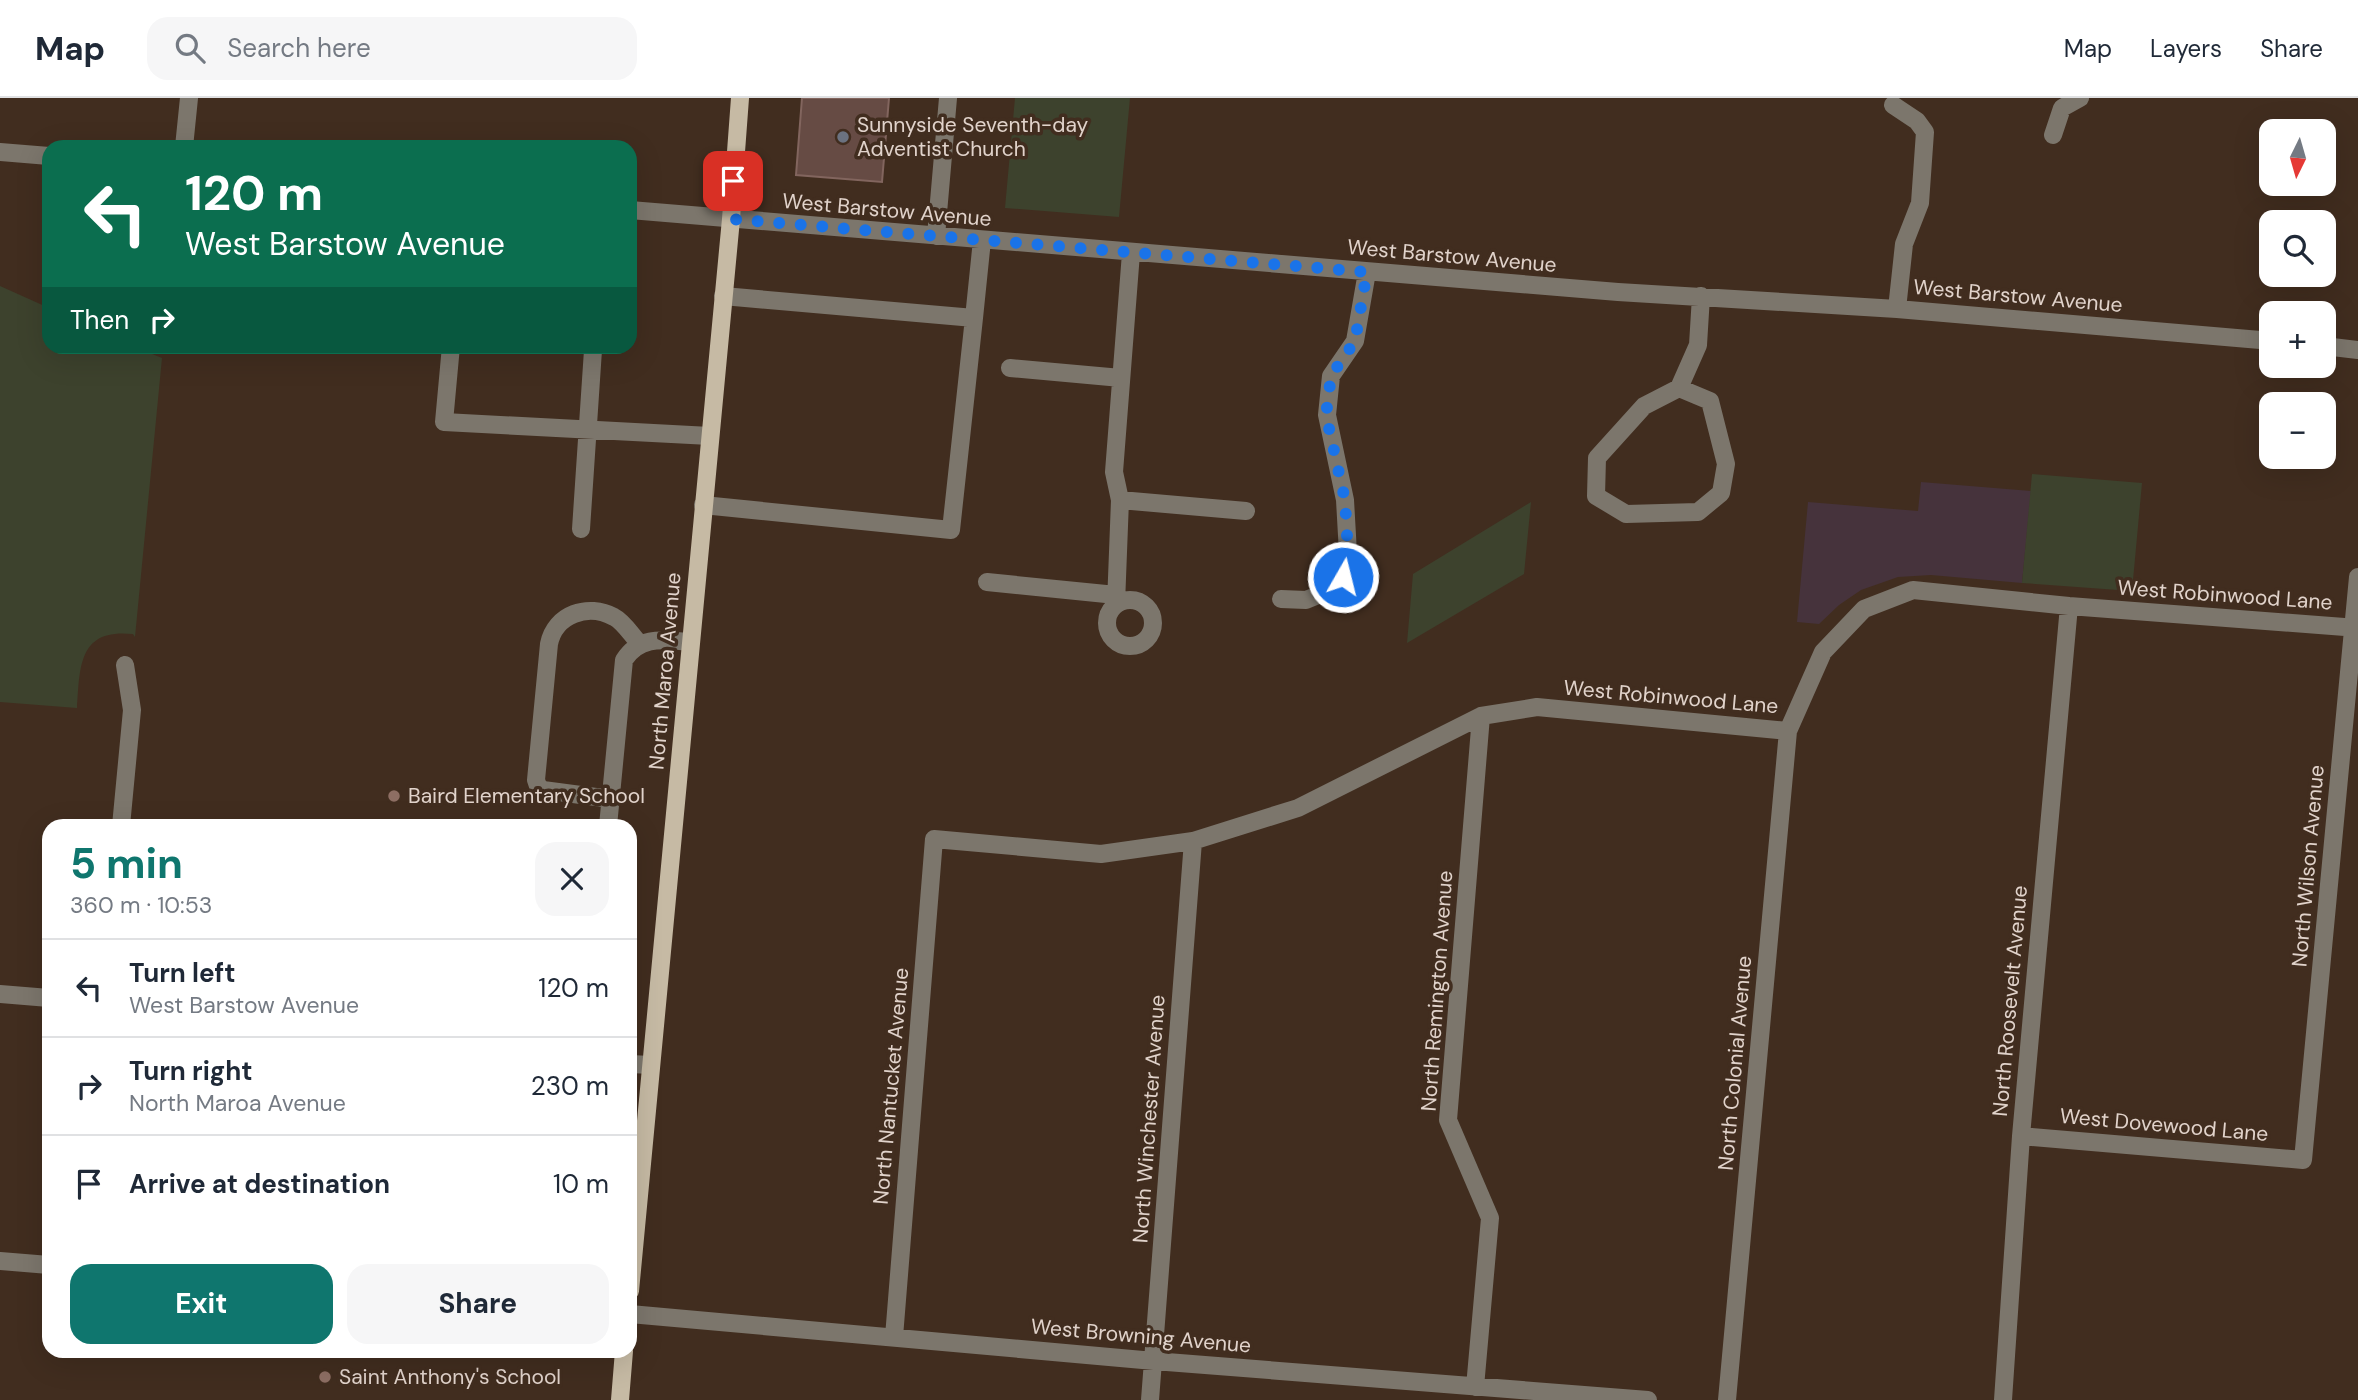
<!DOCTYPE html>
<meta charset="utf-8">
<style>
:root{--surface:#fff;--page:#f6f6f7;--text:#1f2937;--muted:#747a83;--line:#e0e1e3;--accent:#0f766e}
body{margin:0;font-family:"DM Sans",sans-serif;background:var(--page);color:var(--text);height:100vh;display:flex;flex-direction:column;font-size:26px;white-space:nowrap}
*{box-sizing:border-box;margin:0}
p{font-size:23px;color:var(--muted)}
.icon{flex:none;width:38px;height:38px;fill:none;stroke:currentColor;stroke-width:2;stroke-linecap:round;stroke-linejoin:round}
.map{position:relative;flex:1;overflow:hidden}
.panel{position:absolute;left:42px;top:721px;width:595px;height:539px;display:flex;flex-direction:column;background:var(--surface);border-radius:21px;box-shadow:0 7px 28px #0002}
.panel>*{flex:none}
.guide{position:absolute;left:42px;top:42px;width:595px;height:214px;border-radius:21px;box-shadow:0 7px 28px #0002;background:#0b6e4f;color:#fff;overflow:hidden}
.needle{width:46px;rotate:185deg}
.tools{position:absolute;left:2259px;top:21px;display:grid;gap:14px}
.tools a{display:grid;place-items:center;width:77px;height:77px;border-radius:14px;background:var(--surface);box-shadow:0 7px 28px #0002;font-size:35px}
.pin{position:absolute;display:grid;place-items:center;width:60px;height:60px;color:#fff;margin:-30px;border-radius:14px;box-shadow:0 4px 10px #0006}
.me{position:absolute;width:77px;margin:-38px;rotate:8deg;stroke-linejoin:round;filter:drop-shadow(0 0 5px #0008)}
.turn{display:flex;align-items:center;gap:24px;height:147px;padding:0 28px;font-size:32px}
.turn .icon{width:91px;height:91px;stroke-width:2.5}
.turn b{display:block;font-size:49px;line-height:60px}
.then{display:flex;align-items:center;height:66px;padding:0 28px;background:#0003;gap:14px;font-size:26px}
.round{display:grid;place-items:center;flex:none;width:74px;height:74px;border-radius:21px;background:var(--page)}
.overview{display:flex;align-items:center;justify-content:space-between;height:119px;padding:0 28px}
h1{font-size:42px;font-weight:700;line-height:52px;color:var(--accent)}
.action{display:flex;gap:14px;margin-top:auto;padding:14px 28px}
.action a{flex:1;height:80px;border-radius:21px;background:var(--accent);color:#fff;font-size:28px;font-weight:700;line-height:80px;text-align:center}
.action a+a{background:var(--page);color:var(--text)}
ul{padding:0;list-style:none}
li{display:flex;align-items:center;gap:21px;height:98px;padding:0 28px;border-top:2px solid var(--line)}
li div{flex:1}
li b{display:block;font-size:26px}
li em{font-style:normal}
header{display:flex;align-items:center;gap:42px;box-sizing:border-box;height:98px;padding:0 35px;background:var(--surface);border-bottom:2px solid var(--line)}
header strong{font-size:33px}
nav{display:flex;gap:38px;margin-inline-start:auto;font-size:24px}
.search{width:490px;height:63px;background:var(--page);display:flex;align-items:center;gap:18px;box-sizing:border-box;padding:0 24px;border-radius:21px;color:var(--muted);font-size:26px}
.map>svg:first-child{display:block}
.industrial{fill:#46333c}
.green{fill:#3d422d}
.building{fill:#664b44;stroke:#82655e;stroke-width:2}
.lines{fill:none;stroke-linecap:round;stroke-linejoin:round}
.minor{stroke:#7c766c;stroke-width:18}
.major{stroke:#c6baa4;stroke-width:18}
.route{stroke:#1a73e8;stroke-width:12;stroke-dasharray:0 21.6}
.worship-dot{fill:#6b7280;stroke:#412d1f;stroke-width:2.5}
.education-dot{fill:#8d6e63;stroke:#412d1f;stroke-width:2.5}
.labels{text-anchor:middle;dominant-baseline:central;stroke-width:7;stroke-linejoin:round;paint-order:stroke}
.poi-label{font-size:21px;fill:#e1d3cb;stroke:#412d1f;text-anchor:start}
.street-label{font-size:21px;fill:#e1d3cb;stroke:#412d1f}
</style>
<header>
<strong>Map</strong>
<div class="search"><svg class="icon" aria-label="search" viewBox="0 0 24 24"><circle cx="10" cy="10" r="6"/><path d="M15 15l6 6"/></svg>Search here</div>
<nav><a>Map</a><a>Layers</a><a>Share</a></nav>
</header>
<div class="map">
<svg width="2358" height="1302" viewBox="0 0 2358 1302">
<rect width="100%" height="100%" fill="#412d1f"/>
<path class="industrial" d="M1921,384L2031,393L2022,485L1931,477L1898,479L1861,492L1839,507L1819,526L1797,524L1808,404L1918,413Z"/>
<path class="green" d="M1015,0H1130L1119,119L1005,110Z
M0,188L49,210V248L135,249L162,260L135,539L133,536C78,530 80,569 77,610L0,604Z
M2032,376L2142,385L2132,493L2022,485Z
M1531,404L1524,476L1407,545L1413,476Z"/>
<path class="building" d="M802,0H889L882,84L796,77Z"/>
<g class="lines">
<path class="minor" d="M1893,7L1917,23L1925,34L1920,105L1904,146L1897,211
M2053,37L2062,10L2080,0
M184,49L189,0
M0,54L49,58
M630,112L1618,194L1897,211L2272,243
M936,138L948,0
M974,220L982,142
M451,248L444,324L710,338
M2324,248L2358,252
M1010,270L1121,280
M1679,290L1710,303L1726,366L1721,395L1698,414L1626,416L1596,398L1597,360L1644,308Z
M1679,290L1698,247L1701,198
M1120,402L1246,413
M703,407L951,432L974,220L723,198
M581,431L593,252
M987,484L1116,497
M1281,501L1306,502L1328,493L1343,479L1348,455L1345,402L1327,317L1331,278L1355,243L1367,174
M1107 525a23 23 0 1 1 46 0a23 23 0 1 1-46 0Z
M1116,506L1120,402L1114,374L1131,155
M611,701L543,692L538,688L536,682L549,546C555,516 588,505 614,519C624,524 632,538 640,546
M121,728L132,612L125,567
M608,728L624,562C640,537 664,542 690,544
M0,896L49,900
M630,966L651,967
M2021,1038L2303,1062L2358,479
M0,1163L49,1167
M630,1216L1154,1263L1648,1302
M894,1239L934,741L1101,756L1193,743L1298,710L1481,618L1537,609L1788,633
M1475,1289L1490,1120L1448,1022L1481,618
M1150,1302L1193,743
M1727,1302L1788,633L1823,554L1864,511L1913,492L2069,508L2358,530
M2003,1302L2021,1038L2069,508"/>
<path class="major" d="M630,1193L731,121L740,0
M620,1302L624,1253"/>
</g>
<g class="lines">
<path class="route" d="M733,83L731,121L1367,174L1355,243L1331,278L1326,317L1345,402L1348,455L1343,479"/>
</g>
<circle class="worship-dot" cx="843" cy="39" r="7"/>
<g class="education-dot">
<circle cx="394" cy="698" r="7"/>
<circle cx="325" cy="1279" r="7"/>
</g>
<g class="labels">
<g class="poi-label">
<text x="857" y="27">Sunnyside Seventh-day<tspan x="857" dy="24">Adventist Church</tspan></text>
<text x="408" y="698">Baird Elementary School</text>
<text x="339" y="1279">Saint Anthony's School</text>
</g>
<g class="street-label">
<text transform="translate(887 112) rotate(5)">West Barstow Avenue</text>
<text transform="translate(1452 158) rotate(5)">West Barstow Avenue</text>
<text transform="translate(2018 198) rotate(5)">West Barstow Avenue</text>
<text transform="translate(2225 497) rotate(4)">West Robinwood Lane</text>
<text transform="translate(665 573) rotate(-85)">North Maroa Avenue</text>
<text transform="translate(1671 599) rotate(5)">West Robinwood Lane</text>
<text transform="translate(2308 768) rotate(-85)">North Wilson Avenue</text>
<text transform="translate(1437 893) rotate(-86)">North Remington Avenue</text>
<text transform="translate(2010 903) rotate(-85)">North Roosevelt Avenue</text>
<text transform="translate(1735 965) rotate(-85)">North Colonial Avenue</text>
<text transform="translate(891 988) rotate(-85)">North Nantucket Avenue</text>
<text transform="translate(1149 1021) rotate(-86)">North Winchester Avenue</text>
<text transform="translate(2164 1027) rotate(5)">West Dovewood Lane</text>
<text transform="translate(1141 1238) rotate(5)">West Browning Avenue</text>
</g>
</g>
</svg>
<div class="tools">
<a><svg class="needle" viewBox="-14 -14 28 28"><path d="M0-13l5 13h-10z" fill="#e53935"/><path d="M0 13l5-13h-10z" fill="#747a83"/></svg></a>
<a><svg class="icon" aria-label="search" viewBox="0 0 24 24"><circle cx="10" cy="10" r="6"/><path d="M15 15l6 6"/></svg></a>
<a>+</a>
<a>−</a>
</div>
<div class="pin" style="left:733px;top:83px;background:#d93025"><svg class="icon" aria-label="arrive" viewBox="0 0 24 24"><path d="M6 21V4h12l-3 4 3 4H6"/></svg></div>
<svg class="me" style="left:1343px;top:479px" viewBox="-20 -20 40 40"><circle r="17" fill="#1a73e8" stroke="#fff" stroke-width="3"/><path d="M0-11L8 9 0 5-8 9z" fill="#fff"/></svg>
<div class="guide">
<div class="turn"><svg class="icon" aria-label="left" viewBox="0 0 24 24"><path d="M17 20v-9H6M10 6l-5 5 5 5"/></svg><div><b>120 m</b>West Barstow Avenue</div></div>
<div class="then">Then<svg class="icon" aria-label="right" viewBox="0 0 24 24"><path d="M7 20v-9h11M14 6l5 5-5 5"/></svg></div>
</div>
<section class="panel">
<div class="overview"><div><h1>5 min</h1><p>360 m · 10:53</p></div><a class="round"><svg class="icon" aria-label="close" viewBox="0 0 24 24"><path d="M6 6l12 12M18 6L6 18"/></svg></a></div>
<ul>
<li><svg class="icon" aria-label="left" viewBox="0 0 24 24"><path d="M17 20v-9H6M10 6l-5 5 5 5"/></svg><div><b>Turn left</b><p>West Barstow Avenue</p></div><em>120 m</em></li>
<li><svg class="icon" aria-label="right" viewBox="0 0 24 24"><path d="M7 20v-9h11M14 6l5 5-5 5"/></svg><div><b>Turn right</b><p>North Maroa Avenue</p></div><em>230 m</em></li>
<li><svg class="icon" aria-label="arrive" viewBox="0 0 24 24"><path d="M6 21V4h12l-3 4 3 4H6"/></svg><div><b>Arrive at destination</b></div><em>10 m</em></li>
</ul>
<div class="action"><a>Exit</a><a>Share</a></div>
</section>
</div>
